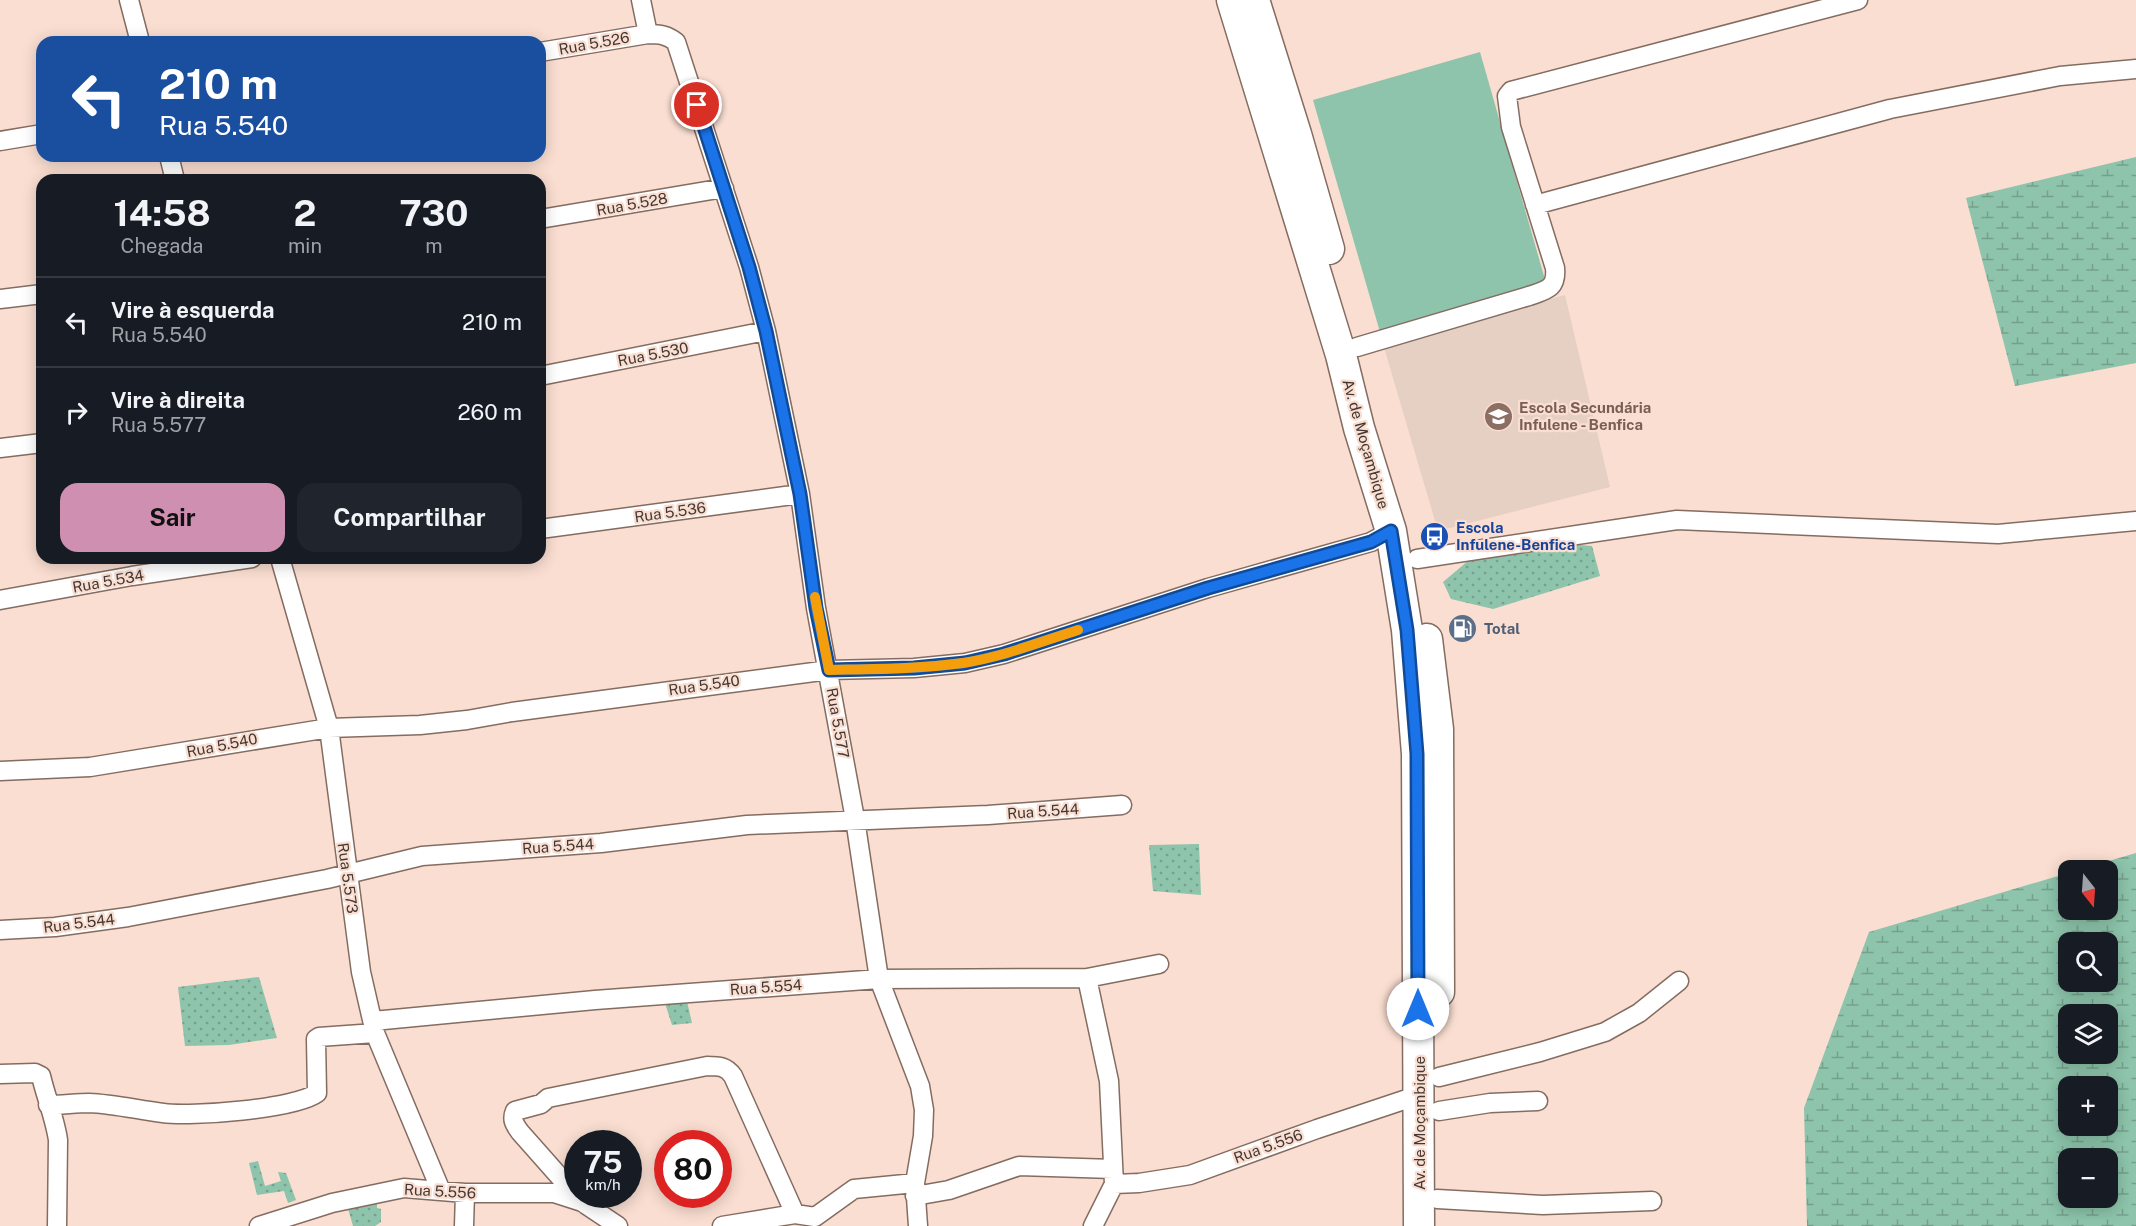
<!DOCTYPE html>
<html lang="pt">
<meta charset="utf-8">
<style>
:root{--surface:#171b24;--page:#20242c;--text:#f1f3f6;--muted:#9ea1a6;--line:#363941;--accent:#ce8fb0}
body{margin:0;font-family:"Public Sans",sans-serif;background:var(--page);color:var(--text);height:100vh;display:flex;flex-direction:column;font-size:22px;white-space:nowrap}
*{box-sizing:border-box;margin:0}
p{font-size:20px;color:var(--muted)}
.icon{flex:none;width:33px;height:33px;fill:none;stroke:currentColor;stroke-width:2;stroke-linecap:round;stroke-linejoin:round}
.map{position:relative;flex:1;overflow:hidden}
.side{position:absolute;left:36px;top:174px;width:510px;height:390px;display:flex;flex-direction:column;background:var(--surface);border-radius:18px;box-shadow:0 3px 15px #0003}
.side>*{flex:none}
.hud{position:absolute;left:36px;top:36px;width:510px;height:126px;border-radius:18px;box-shadow:0 3px 15px #0003;background:#1a4fa0;color:#fff;overflow:hidden}
.needle{width:39px;rotate:163deg}
.fabs{position:absolute;left:2058px;top:860px;display:grid;gap:12px}
.fabs a{display:grid;place-items:center;width:60px;height:60px;border-radius:12px;background:var(--surface);box-shadow:0 3px 15px #0003;font-size:30px}
.speed{position:absolute;left:564px;top:1130px;display:flex;gap:12px;font-size:30px;font-weight:700;text-align:center}
.speed>*{display:grid;place-content:center;width:78px;height:78px;border-radius:50%;background:var(--surface);box-shadow:0 3px 15px #0003;line-height:1}
.speed small{font-size:15px;font-weight:400}
.speed .limit{border:9px solid #d22;background:#fff;color:#111}
.pin{position:absolute;display:grid;place-items:center;width:51px;height:51px;color:#fff;margin:-26px;border:3px solid #fff;border-radius:50%;box-shadow:0 2px 6px #0007}
.me{position:absolute;width:66px;margin:-33px;rotate:0deg;stroke-linejoin:round;filter:drop-shadow(0 0 4px #0008)}
.turn{display:flex;align-items:center;gap:21px;height:126px;padding:0 24px;font-size:27px}
.turn .icon{width:78px;height:78px;stroke-width:2.5}
.turn b{display:block;font-size:42px;line-height:51px}
.eta{display:flex;justify-content:space-evenly;align-items:center;height:102px;text-align:center}
.eta b{font-size:36px;font-weight:700;line-height:42px}
.action{display:flex;gap:12px;margin-top:auto;padding:12px 24px}
.action a{flex:1;height:69px;border-radius:18px;background:var(--accent);color:#111;font-size:24px;font-weight:700;line-height:69px;text-align:center}
.action a+a{background:var(--page);color:var(--text)}
ul{padding:0;list-style:none}
li{display:flex;align-items:center;gap:18px;height:90px;padding:0 24px;border-top:2px solid var(--line)}
li div{flex:1}
li b{display:block;font-size:22px}
li em{font-style:normal}
.map>svg:first-child{display:block}
.education{fill:#e5d0c3}
.grass{fill:url(#grass-dots)}
.wetland{fill:url(#wetland-marsh);fill-rule:evenodd}
.pitch{fill:#8dc4ab}
.lines{fill:none;stroke-linecap:round;stroke-linejoin:round}
.minor-casing{stroke:#846c61;stroke-width:21}
.trunk-casing{stroke:#846c61;stroke-width:33}
.minor{stroke:#fff;stroke-width:18}
.trunk{stroke:#fff;stroke-width:30}
.route-casing{stroke:#114b97;stroke-width:15}
.route{stroke:#1a73e8;stroke-width:10}
.slow{stroke:#f59e0b;stroke-width:10}
.labels{text-anchor:middle;dominant-baseline:central;stroke-width:4.5;stroke-linejoin:round;paint-order:stroke}
.street-label{font-size:15px;fill:#423833;stroke:#faded1}
.education-label{font-size:15px;font-weight:bold;fill:#785e54;stroke:#faded1;text-anchor:start}
.transit-label{font-size:15px;font-weight:bold;fill:#164399;stroke:#faded1;text-anchor:start}
.service-label{font-size:15px;font-weight:bold;fill:#4e5e75;stroke:#faded1;text-anchor:start}
</style>
<div class="map">
<svg width="2136" height="1226" viewBox="0 0 2136 1226">
<defs>
<pattern id="grass-dots" width="8" height="8" patternUnits="userSpaceOnUse" patternTransform="scale(1.5)"><rect width="8" height="8" fill="#8dc4ab"/><path d="M2 2h.1M6 6h.1" fill="none" stroke="#75a08c" stroke-width="1.8" stroke-linecap="round"/></pattern>
<pattern id="wetland-marsh" width="20" height="14" patternUnits="userSpaceOnUse" patternTransform="scale(1.5)"><rect width="20" height="14" fill="#8dc4ab"/><path d="M1 5h8M5 5V1M11 12h8M15 12V8" fill="none" stroke="#75a08c"/></pattern>
</defs>
<rect width="100%" height="100%" fill="#faded1"/>
<path class="education" d="M1565,295L1610,487L1438,531L1383,344Z"/>
<path class="grass" d="M1567,544L1592,546L1600,576L1493,609L1451,599L1443,582L1469,560Z
M1199,844L1201,895L1153,891L1149,845Z
M259,977L277,1038L229,1045L185,1046L178,987Z
M686,997L692,1023L672,1025L664,1000Z
M258,1161L265,1186L281,1181L278,1172L286,1173L296,1200L288,1203L284,1191L257,1195L249,1163Z
M377,1202V1208L381,1209V1222L375,1226H353L347,1205Z"/>
<path class="wetland" d="M2136,157V363L2015,386L1966,198Z
M2136,853V1226H1807L1804,1108L1869,932L2068,873V909H2108V870H2078ZM2068,942H2108V981H2068ZM2068,1014H2108V1053H2068ZM2068,1086H2108V1125H2068ZM2068,1158H2108V1197H2068Z"/>
<path class="pitch" d="M1480,52L1546,283L1380,332L1313,100Z"/>
<g class="lines">
<defs>
<path id="minor" d="M129,0L140,42
M641,0L648,34
M540,52L648,34C660,34 667,35 676,42L749,267L766,331L800,494L816,608L855,819L879,979L920,1086L924,1110L923,1136L915,1183L918,1226
M0,141L42,134
M169,156L175,180
M1535,205L1890,109L2060,76L2136,69
M540,219L724,188
M0,299L42,294
M1357,347L1529,296C1546,290 1557,289 1555,268L1511,127L1507,96L1511,91L1858,0
M540,376L766,331
M0,448L42,443
M540,529L800,494
M280,558L329,728L361,972L375,1033L441,1191
M1417,559L1677,520L1998,534L2136,521
M0,600L132,576L252,558
M0,771L90,767L329,728L420,725L467,720L512,712L829,670L914,668L965,663L1004,654L1208,588L1371,542L1391,531
M0,930L55,927L128,917L327,879L422,856L601,843L747,825L988,815L1122,805
M1087,978L1109,1081L1114,1184L1093,1226
M373,1021L595,1000L879,979L1087,978L1159,964
M0,1074L35,1073L41,1076C46,1097 55,1119 58,1140L57,1226
M1439,1077L1540,1052L1605,1032L1639,1013L1679,981
M48,1105C62,1105 76,1103 89,1103C114,1104 138,1110 163,1113C191,1117 295,1109 317,1093L316,1039L319,1037L375,1033
M1439,1111L1490,1103L1538,1101
M1114,1184L1139,1183L1190,1175L1317,1129L1419,1095
M915,1196L949,1190L1019,1166L1113,1169
M1437,1199L1543,1205L1652,1201
M582,1202L520,1132C515,1125 511,1120 515,1111L541,1104L548,1098L707,1066C719,1066 726,1066 733,1076L795,1214
M259,1226L332,1203L404,1188L465,1193H554L582,1202L618,1226
M464,1226L465,1193
M722,1226L795,1214L815,1217L854,1189L915,1183"/>
<path id="trunk" d="M1232,0L1341,355L1359,428L1391,531L1407,630L1417,754L1419,1226
M1254,0L1296,134L1329,249
M1427,639L1438,729L1439,992"/>
</defs>
<use href="#minor" class="minor-casing"/>
<use href="#trunk" class="trunk-casing"/>
<use href="#minor" class="minor"/>
<use href="#trunk" class="trunk"/>
</g>
<g class="lines">
<defs>
<path id="route" d="M697,105L749,267L766,331L800,494L816,608L829,670L914,668L965,663L1004,654L1208,588L1371,542L1391,531L1407,630L1417,754L1418,1009"/>
</defs>
<use href="#route" class="route-casing"/>
<use href="#route" class="route"/>
<path class="slow" d="M815,597L829,670C873,669 918,669 963,663C1002,657 1040,642 1078,630"/>
</g>
<defs>
<symbol id="school-disc" viewBox="-11 -11 22 22"><circle r="9.5" fill="#8d6e63" stroke="#faded1"/><path d="M0-5L7-2L0 1L-7-2ZM-4 1L0 2.5L4 1V4Q0 6-4 4Z" fill="#fff"/></symbol>
<symbol id="bus-disc" viewBox="-11 -11 22 22"><circle r="9.5" fill="#1a4fb4" stroke="#faded1"/><path d="M-5-6H5V4H4V6H2V4H-2V6H-4V4H-5ZM-3.5-4V0h7V-4ZM-3.5 1.2v1.5H-2V1.2ZM2 1.2v1.5H3.5V1.2Z" fill="#fff"/></symbol>
<symbol id="fuel-disc" viewBox="-11 -11 22 22"><circle r="9.5" fill="#5c6f8a" stroke="#faded1"/><path d="M-5.5-6h7V0h2V4h1.3V-2.5L3-4.5l.8-.8L6-3V5H2.5V1h-1V6h-7ZM-4.2-4.7v3.2H.2V-4.7Z" fill="#fff"/></symbol>
</defs>
<g fill-rule="evenodd">
<use href="#school-disc" x="1482" y="400" width="33" height="33"/>
<use href="#bus-disc" x="1418" y="520" width="33" height="33"/>
<use href="#fuel-disc" x="1446" y="612" width="33" height="33"/>
</g>
<g class="labels">
<g class="street-label">
<text transform="translate(594 43) rotate(-10)">Rua 5.526</text>
<text transform="translate(632 204) rotate(-10)">Rua 5.528</text>
<text transform="translate(653 354) rotate(-11)">Rua 5.530</text>
<text transform="translate(1366 444) rotate(74)">Av. de Moçambique</text>
<text transform="translate(670 512) rotate(-8)">Rua 5.536</text>
<text transform="translate(108 581) rotate(-10)">Rua 5.534</text>
<text transform="translate(704 685) rotate(-8)">Rua 5.540</text>
<text transform="translate(838 723) rotate(80)">Rua 5.577</text>
<text transform="translate(222 745) rotate(-11)">Rua 5.540</text>
<text transform="translate(1043 811) rotate(-4)">Rua 5.544</text>
<text transform="translate(558 846) rotate(-4)">Rua 5.544</text>
<text transform="translate(348 878) rotate(82)">Rua 5.573</text>
<text transform="translate(79 923) rotate(-7)">Rua 5.544</text>
<text transform="translate(766 987) rotate(-4)">Rua 5.554</text>
<text transform="translate(1419 1123) rotate(-90)">Av. de Moçambique</text>
<text transform="translate(1268 1146) rotate(-20)">Rua 5.556</text>
<text transform="translate(440 1191) rotate(3)">Rua 5.556</text>
</g>
<g class="education-label">
<text x="1519" y="407">Escola Secundária<tspan x="1519" dy="17">Infulene - Benfica</tspan></text>
</g>
<g class="transit-label">
<text x="1456" y="527">Escola<tspan x="1456" dy="17">Infulene-Benfica</tspan></text>
</g>
<g class="service-label">
<text x="1484" y="628">Total</text>
</g>
</g>
</svg>
<div class="fabs">
<a><svg class="needle" viewBox="-14 -14 28 28"><path d="M0-13l5 13h-10z" fill="#e53935"/><path d="M0 13l5-13h-10z" fill="#9ea1a6"/></svg></a>
<a><svg class="icon" aria-label="search" viewBox="0 0 24 24"><circle cx="10" cy="10" r="6"/><path d="M15 15l6 6"/></svg></a>
<a><svg class="icon" aria-label="layers" viewBox="0 0 24 24"><path d="M12 4l9 5-9 5-9-5zM3 14l9 5 9-5"/></svg></a>
<a>+</a>
<a>−</a>
</div>
<div class="speed"><div>75<small>km/h</small></div><div class="limit">80</div></div>
<div class="pin" style="left:697px;top:105px;background:#d93025"><svg class="icon" aria-label="arrive" viewBox="0 0 24 24"><path d="M6 21V4h12l-3 4 3 4H6"/></svg></div>
<svg class="me" style="left:1418px;top:1009px" viewBox="-20 -20 40 40"><circle r="19" fill="#fff"/><path d="M0-13L10 11 0 6-10 11z" fill="#1a73e8"/></svg>
<div class="hud">
<div class="turn"><svg class="icon" aria-label="left" viewBox="0 0 24 24"><path d="M17 20v-9H6M10 6l-5 5 5 5"/></svg><div><b>210 m</b>Rua 5.540</div></div>
</div>
<section class="side">
<div class="eta">
<div><b>14:58</b><p>Chegada</p></div>
<div><b>2</b><p>min</p></div>
<div><b>730</b><p>m</p></div>
</div>
<ul>
<li><svg class="icon" aria-label="left" viewBox="0 0 24 24"><path d="M17 20v-9H6M10 6l-5 5 5 5"/></svg><div><b>Vire à esquerda</b><p>Rua 5.540</p></div><em>210 m</em></li>
<li><svg class="icon" aria-label="right" viewBox="0 0 24 24"><path d="M7 20v-9h11M14 6l5 5-5 5"/></svg><div><b>Vire à direita</b><p>Rua 5.577</p></div><em>260 m</em></li>
</ul>
<div class="action"><a>Sair</a><a>Compartilhar</a></div>
</section>
</div>
